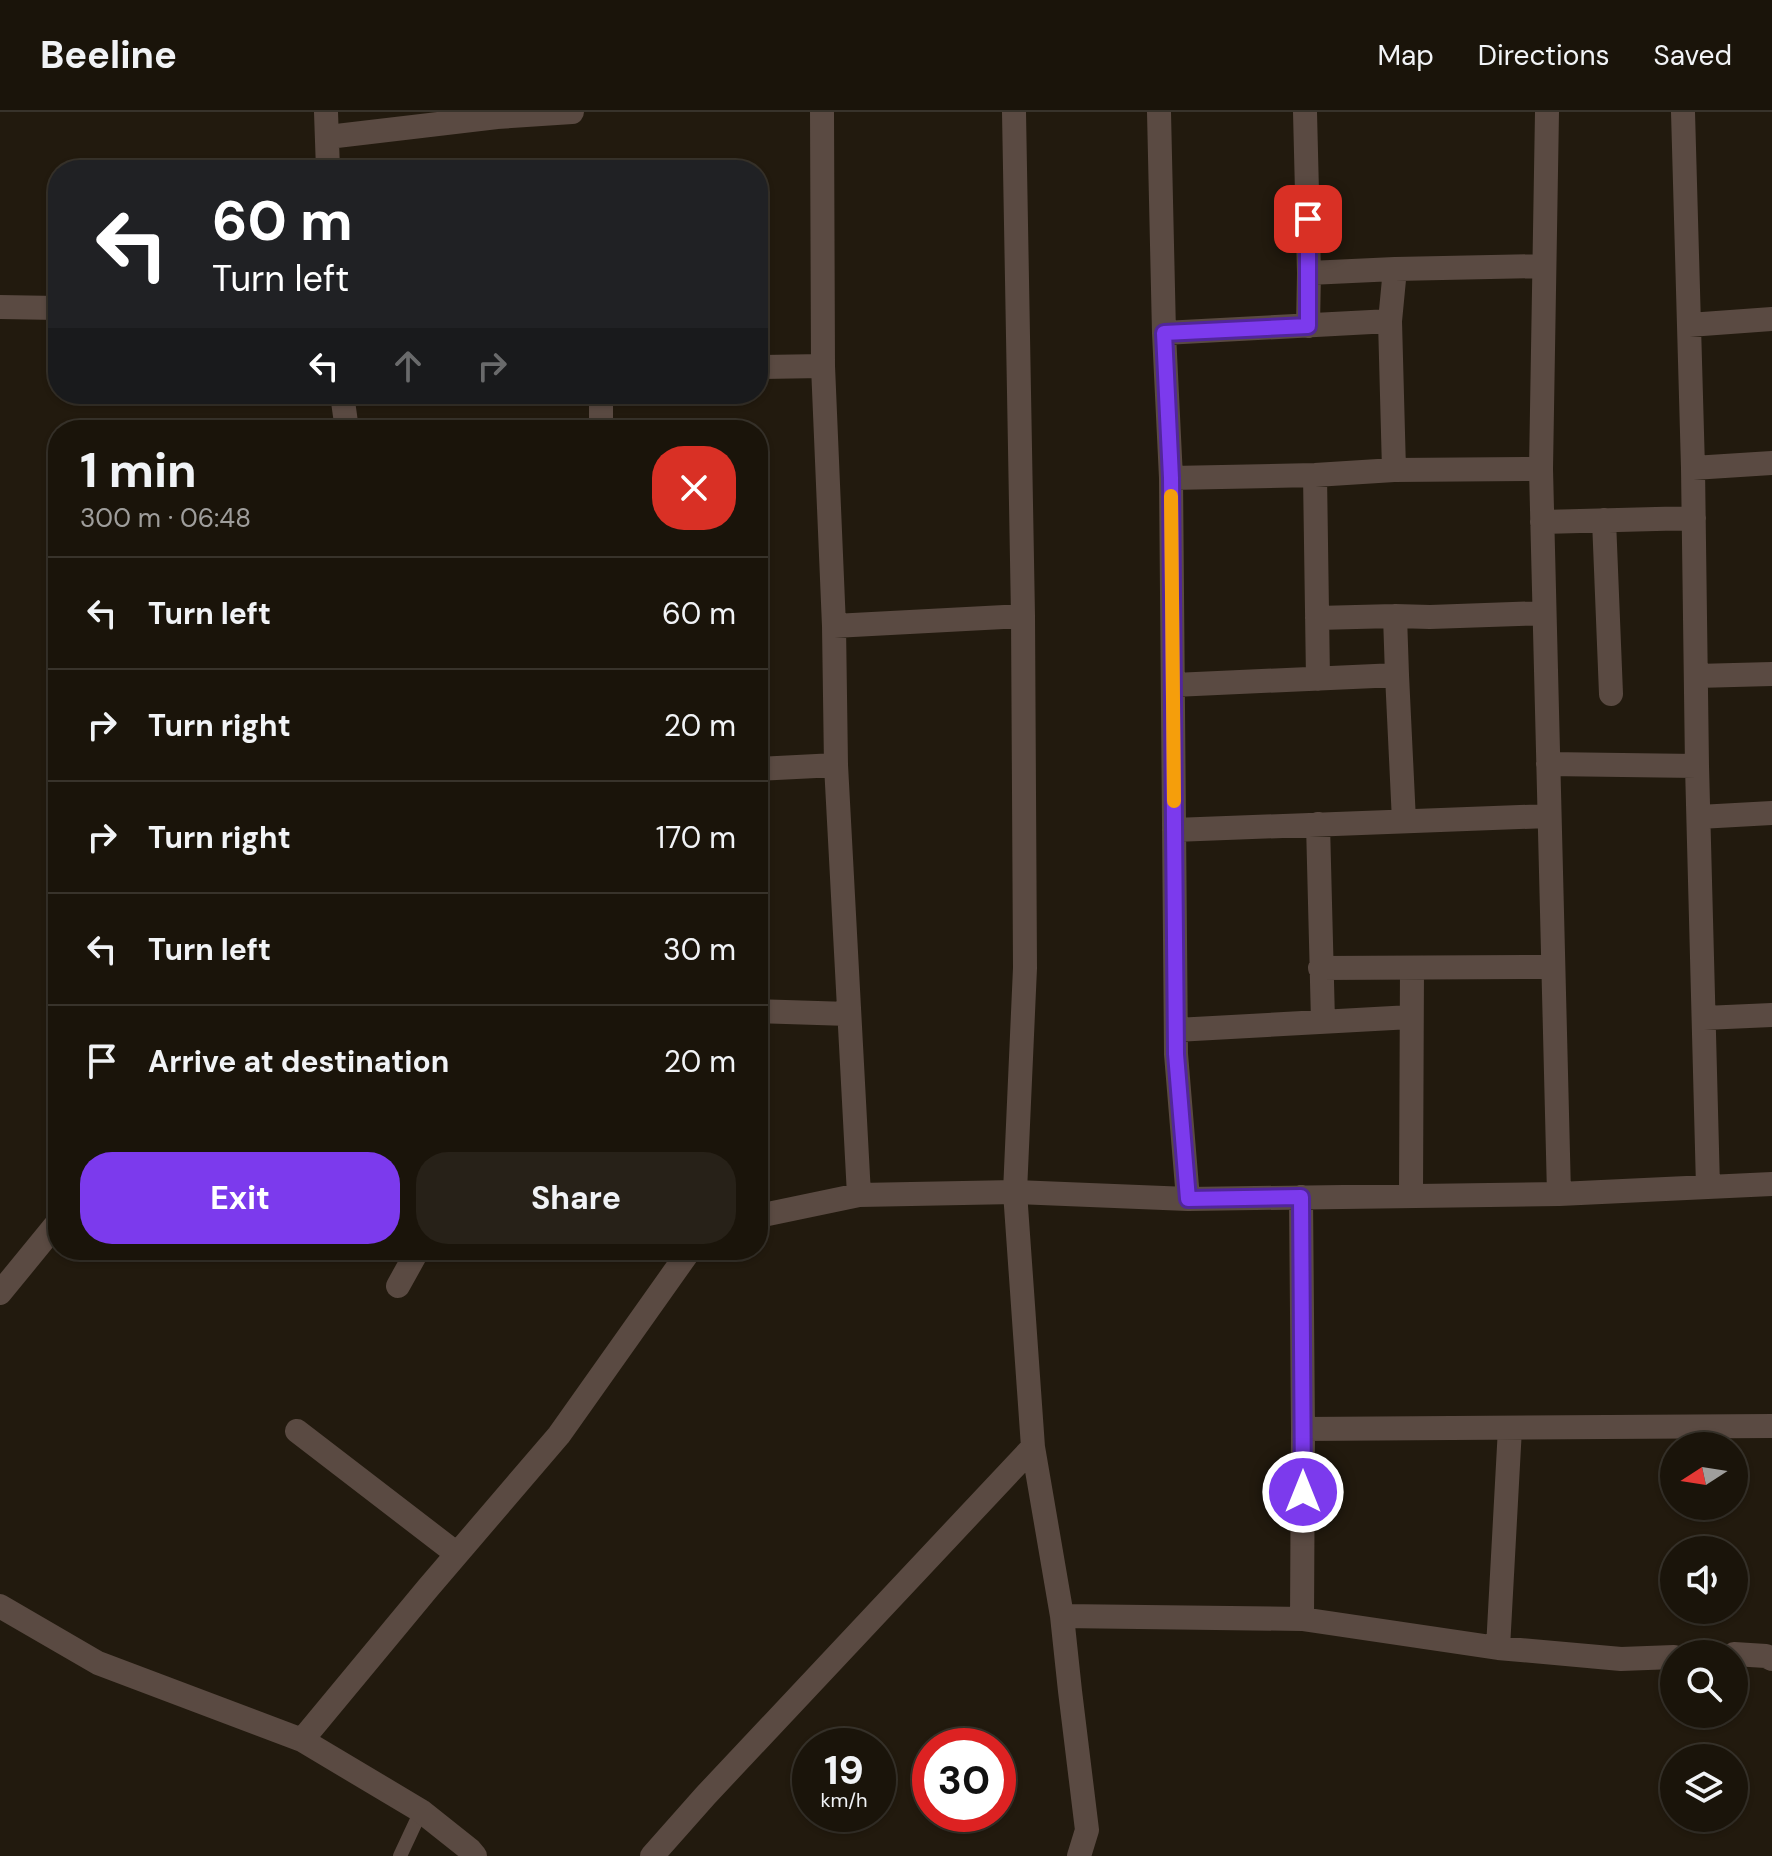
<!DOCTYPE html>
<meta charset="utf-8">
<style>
:root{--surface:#1a140a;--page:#272118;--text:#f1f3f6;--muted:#9f9e9c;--line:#38332b;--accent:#7c3aed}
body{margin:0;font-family:"DM Sans",sans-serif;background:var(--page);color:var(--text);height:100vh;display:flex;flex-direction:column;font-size:30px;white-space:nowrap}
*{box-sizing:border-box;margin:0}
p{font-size:26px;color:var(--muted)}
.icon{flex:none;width:44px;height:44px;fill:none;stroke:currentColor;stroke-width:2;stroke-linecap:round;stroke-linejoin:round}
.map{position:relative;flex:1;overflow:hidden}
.panel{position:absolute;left:48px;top:308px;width:720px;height:840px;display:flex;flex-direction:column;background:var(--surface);border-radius:32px;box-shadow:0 2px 6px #0004,0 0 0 2px var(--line)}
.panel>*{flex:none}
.guide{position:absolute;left:48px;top:48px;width:720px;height:244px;border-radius:32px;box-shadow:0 2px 6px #0004,0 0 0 2px var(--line);background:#202124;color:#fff;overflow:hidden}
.needle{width:52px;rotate:258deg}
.fabs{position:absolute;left:1660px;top:1320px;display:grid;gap:16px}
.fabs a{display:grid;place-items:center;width:88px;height:88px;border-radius:50%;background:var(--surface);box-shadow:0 2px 6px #0004,0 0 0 2px var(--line);font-size:40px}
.speed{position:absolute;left:792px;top:1616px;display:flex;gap:16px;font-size:40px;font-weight:700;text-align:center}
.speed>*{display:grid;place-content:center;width:104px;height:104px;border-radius:50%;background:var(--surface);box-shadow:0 2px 6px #0004,0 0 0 2px var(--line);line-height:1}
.speed small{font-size:20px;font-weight:400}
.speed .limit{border:12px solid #d22;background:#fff;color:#111}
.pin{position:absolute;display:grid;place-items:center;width:68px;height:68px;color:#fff;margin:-34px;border-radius:16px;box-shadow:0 4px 12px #0006}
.me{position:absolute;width:88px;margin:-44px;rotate:0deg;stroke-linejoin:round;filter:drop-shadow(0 0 6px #0008)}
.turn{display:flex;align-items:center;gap:28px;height:168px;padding:0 32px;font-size:36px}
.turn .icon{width:104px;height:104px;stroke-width:2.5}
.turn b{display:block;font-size:56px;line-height:68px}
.lanes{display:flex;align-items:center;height:76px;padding:0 32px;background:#0003;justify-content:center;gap:40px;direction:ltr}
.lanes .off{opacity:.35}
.round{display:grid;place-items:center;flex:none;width:84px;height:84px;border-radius:32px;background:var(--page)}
.summary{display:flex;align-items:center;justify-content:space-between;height:136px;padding:0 32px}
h1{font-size:48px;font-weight:700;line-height:60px}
.cta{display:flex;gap:16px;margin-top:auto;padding:16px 32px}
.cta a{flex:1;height:92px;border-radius:32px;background:var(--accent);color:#fff;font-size:32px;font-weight:700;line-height:92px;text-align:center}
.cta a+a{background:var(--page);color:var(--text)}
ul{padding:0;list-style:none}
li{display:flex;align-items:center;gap:24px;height:112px;padding:0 32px;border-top:2px solid var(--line)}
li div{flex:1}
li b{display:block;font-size:30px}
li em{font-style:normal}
header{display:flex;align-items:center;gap:48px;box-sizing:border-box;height:112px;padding:0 40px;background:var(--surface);border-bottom:2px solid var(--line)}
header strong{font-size:38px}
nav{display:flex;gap:44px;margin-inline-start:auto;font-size:28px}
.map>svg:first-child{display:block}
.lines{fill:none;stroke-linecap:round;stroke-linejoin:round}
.service{stroke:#5a4a42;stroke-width:14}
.minor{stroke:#5a4a42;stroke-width:24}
.route-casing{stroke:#51269a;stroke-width:20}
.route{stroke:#7c3aed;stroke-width:14}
.slow{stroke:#f59e0b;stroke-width:14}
</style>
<header>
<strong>Beeline</strong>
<nav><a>Map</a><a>Directions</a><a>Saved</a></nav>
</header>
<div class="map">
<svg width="1772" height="1744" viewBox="0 0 1772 1744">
<rect width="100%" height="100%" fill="#221a0e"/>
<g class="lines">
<path class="service" d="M400,1744L421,1699"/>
<path class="minor" d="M326,0L328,58
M822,0L823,254L834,514L836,653L859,1083L1015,1080L1188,1087L1559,1082L1772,1072
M1014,0L1023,504L1025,856L1015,1080L1033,1335L1062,1504L1070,1579L1087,1718L1079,1744
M1159,0L1164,221L1171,366L1176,942L1188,1087
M1305,0L1309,161L1395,157
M1547,0L1541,357L1559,1082
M1683,0L1693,356L1697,654L1708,1075
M328,25L497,5L572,0
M0,195L58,196
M1390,209L1394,358
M1689,213L1772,207
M1308,214L1309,161
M1164,221L1390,209L1395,157L1544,154
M758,255L823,254
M342,282L347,318
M601,282V318
M1693,356L1772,351
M1315,363L1318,567
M1171,366L1315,363L1394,358L1541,357
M1604,408L1611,582
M1542,410L1694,406
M1317,506L1395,504
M834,514L1023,504
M1397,563L1404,709
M1696,564L1772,562
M1174,573L1397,563L1395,504L1430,505L1544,501
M1548,652L1697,654
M758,657L836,653
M1699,705L1772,701
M1318,712L1323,909
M1174,718L1548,704
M1320,856L1553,855
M758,899L849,902
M1704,906L1772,903
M1176,918L1411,905
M1411,1083L1412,856
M1301,1085L1303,1317L1302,1507
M758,1104L859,1083
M398,1174L418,1138
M0,1181L58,1110
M1303,1317L1772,1314
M297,1319L457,1442
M0,1494L98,1551L302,1628L421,1699L470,1738L475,1744
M1062,1504L1302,1507L1498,1536L1621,1547L1674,1545
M1498,1536L1510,1316
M1734,1542L1766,1544L1772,1547
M302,1628L428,1476L559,1323L690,1138
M652,1744L706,1683L1033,1335"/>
</g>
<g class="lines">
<defs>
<path id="route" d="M1303,1380L1301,1085L1188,1087L1176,942L1171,366L1164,221L1308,214V107"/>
</defs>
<use href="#route" class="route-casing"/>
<use href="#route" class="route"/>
<path class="slow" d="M1171,384L1174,689"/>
</g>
</svg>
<div class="fabs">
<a><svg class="needle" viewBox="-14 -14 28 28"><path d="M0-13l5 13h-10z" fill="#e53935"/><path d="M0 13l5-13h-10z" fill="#9f9e9c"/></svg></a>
<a><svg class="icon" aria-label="sound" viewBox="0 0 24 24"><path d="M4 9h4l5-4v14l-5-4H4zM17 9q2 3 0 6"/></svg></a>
<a><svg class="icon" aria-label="search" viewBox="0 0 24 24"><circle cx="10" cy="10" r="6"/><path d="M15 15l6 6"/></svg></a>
<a><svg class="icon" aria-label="layers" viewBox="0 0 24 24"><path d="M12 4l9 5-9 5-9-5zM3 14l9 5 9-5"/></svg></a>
</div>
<div class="speed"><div>19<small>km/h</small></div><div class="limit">30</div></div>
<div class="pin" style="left:1308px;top:107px;background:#d93025"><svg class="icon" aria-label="arrive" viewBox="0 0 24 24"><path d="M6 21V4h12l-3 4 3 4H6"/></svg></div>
<svg class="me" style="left:1303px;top:1380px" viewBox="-20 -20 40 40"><circle r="17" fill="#7c3aed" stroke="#fff" stroke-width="3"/><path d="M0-11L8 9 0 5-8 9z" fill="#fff"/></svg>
<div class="guide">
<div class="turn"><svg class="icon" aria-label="left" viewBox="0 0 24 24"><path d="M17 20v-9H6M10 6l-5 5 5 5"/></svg><div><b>60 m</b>Turn left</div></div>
<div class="lanes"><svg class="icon" aria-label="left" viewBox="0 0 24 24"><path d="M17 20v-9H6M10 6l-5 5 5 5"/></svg><svg class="icon off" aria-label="ahead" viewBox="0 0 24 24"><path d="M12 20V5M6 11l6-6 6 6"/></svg><svg class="icon off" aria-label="right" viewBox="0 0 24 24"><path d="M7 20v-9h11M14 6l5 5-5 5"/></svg></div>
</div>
<section class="panel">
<div class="summary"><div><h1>1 min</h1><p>300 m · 06:48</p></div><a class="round" style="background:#d93025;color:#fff"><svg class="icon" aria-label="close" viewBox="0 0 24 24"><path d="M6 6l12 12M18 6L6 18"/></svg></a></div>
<ul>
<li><svg class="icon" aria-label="left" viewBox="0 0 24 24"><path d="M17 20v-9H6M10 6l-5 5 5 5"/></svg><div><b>Turn left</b></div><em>60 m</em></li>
<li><svg class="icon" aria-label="right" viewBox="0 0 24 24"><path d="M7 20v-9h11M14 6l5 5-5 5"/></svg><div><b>Turn right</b></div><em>20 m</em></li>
<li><svg class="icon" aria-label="right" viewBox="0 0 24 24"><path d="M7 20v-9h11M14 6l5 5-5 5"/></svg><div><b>Turn right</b></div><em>170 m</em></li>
<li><svg class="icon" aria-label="left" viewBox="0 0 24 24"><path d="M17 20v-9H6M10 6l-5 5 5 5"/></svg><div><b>Turn left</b></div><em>30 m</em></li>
<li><svg class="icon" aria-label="arrive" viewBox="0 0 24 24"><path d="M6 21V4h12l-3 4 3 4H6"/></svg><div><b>Arrive at destination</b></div><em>20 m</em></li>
</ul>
<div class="cta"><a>Exit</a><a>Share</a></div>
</section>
</div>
